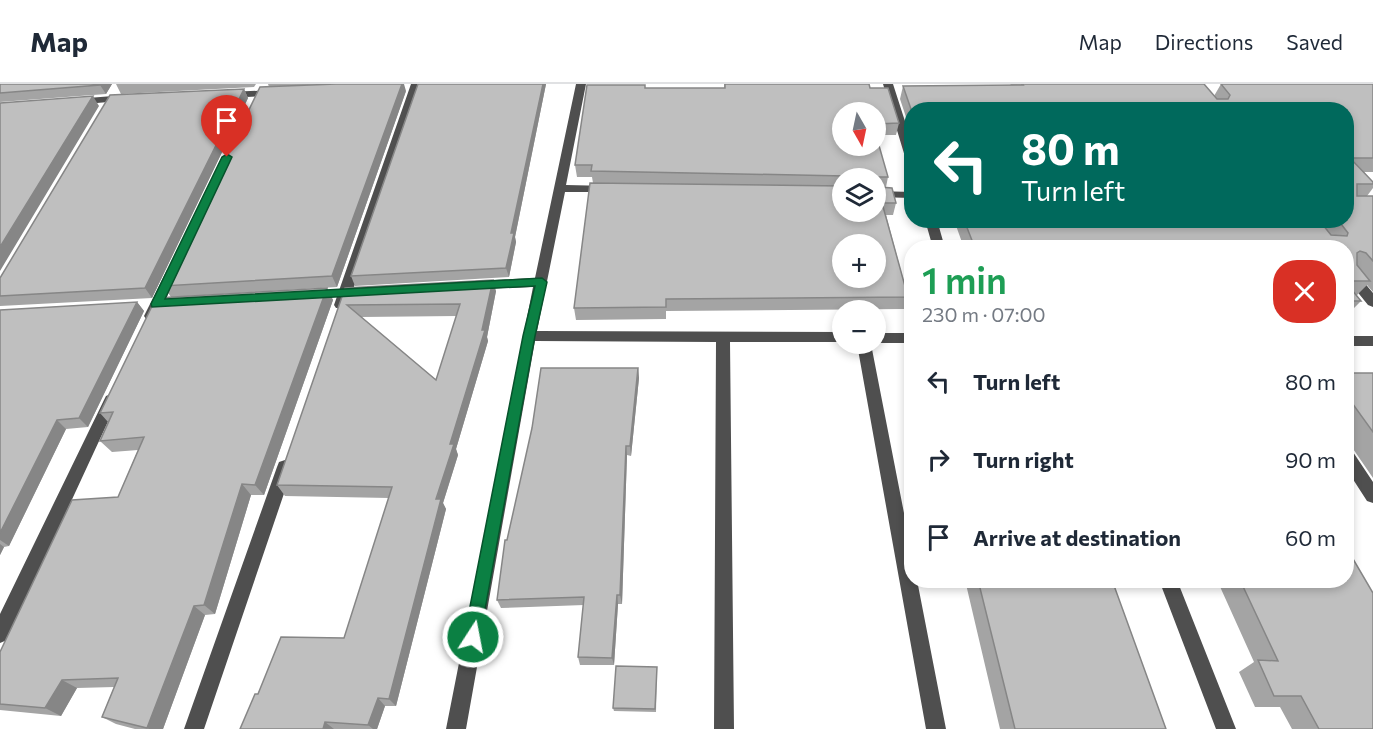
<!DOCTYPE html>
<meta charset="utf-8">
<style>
:root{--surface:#fff;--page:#f6f6f7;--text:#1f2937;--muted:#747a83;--line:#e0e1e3}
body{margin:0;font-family:Commissioner,sans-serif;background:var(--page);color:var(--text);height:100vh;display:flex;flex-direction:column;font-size:22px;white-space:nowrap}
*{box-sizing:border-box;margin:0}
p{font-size:20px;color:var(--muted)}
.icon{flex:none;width:33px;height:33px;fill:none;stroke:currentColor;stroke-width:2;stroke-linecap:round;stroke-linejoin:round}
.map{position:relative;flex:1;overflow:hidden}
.panel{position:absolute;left:904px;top:156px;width:450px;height:348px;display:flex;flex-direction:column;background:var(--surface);border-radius:24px;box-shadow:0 3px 9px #0003}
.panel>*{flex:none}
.top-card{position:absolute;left:904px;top:18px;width:450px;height:126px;border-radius:24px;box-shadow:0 3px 9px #0003;background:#00695c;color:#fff;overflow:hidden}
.needle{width:39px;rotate:171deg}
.tools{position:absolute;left:832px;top:18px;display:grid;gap:12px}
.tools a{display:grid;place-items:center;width:54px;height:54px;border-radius:50%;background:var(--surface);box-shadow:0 3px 9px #0003;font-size:30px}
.pin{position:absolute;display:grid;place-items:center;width:51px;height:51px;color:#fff;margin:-62px -26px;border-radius:50% 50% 50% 0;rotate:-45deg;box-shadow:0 0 6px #0007}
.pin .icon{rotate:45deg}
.me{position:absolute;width:66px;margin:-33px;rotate:11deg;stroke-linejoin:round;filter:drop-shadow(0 0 4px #0008)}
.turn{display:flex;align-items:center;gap:21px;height:126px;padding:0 18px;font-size:27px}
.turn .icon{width:78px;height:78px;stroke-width:2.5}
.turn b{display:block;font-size:42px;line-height:51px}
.round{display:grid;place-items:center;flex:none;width:63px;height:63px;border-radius:24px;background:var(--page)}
.head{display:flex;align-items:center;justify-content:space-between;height:102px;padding:0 18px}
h1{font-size:36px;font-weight:600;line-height:45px;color:#1e9e55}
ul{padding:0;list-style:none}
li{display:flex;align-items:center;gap:18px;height:78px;padding:0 18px}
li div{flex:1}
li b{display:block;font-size:22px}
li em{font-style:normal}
header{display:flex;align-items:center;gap:36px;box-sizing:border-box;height:84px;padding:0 30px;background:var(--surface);border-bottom:2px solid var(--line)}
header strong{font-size:28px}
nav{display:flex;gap:33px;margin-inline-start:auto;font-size:21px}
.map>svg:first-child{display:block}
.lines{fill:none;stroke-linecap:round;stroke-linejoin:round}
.minor{fill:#4f4f4f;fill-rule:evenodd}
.wall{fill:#a4a4a4;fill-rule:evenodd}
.shaded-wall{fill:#868686}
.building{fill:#bfbfbf;stroke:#868686;stroke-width:1.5;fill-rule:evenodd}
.route{fill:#0b8043;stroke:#07532c;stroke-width:1.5}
</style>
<header>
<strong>Map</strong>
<nav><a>Map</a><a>Directions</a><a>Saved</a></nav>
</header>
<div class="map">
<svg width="1373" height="645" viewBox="0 0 1373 645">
<rect width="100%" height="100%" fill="#fff"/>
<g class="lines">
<path class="minor" d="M411,0H421L348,221L346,224H336L334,221Z
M576,0H586L566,101L610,102L616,105L610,108H565L537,247L843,248V258H730L734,645H714L716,258L535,257L466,645H446L533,203L476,205L469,201L476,197L535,194Z
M883,0H893L912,59V79L906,76Z
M276,6L280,7V11L228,14L223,11L228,8Z
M126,11L130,12V16L75,21L70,18L75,15Z
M876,107L912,108V114L876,113Z
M925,136H937L945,164H933Z
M173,182L179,186L158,232L151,237L146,235L144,232L167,186Z
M1347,183L1352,184L1373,209V223L1368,221L1347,195Z
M876,249H912V259H876Z
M1347,252H1373V262H1347Z
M857,260H871L912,470V496H917L946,645H926Z
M111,310L116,312L118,316L7,556L0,559V530L104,316L106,312Z
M1347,367L1353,368L1373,398V419L1367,417L1347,386Z
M285,376L291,378L293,383L204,645H184L277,383L279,378Z
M1159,496H1177L1236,645H1216Z"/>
</g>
<path class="wall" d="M0,0H112L106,10L0,18Z
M116,0H256L254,3L121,10Z
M268,0H328L269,3Z
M418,0H546L515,153L516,158L509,193L355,202L351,192Z
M724,0H869L870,4L899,39L896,51H876L888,93L886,103L896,119L893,131H886L908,213L904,225L666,227V235L576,236L574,224L593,99L592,93H577L575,81L645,4H724ZM876,28V62H843ZM843,94H876L843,128Z
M1010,0H1204L1214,12L1221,0H1373V88H1364L1373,98V104L1367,112H1373V208L1367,201L1357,211H1356L1361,217L1347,231V164H964L954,136H1347V26H912V51L900,15L903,2L1011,1Z
M244,5L248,14L152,214L0,222V194Z
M406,7L337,203L171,213L163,202Z
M327,204L333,216L264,411H251L215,530L205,531L163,645H135L116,640L102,633L114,603L77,604L61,632L0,626V568L118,413L138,366L112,368L100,357L108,338L100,329Z
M345,204L496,207L487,253L488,257L456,365L458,371L443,419L446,425L396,622H385L377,645H240L258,610L344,554L389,414L285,412L277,401ZM457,232L436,296L361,233Z
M137,218L144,227L88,343L66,345L9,462L4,463L0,471V226Z
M638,284L639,294L631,372L627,371L622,520H618L614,581H580L578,573L584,521L501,524L497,516L507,456Z
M1347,289H1373V394L1347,356Z
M965,496H1112L1166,645H1000Z
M1217,496H1347L1373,645H1292L1280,623H1255L1239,588L1254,578Z
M657,583L656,628L614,627L613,624Z"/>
<path class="shaded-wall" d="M101,0H112L106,10L100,1Z
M402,0H404L406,7L337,203L332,192Z
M543,0H546L515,153L516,158L509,193L506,184L511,149Z
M244,5L248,14L152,214L145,204Z
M93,12L99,22L0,187V163Z
M493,196L496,207L487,253L488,257L456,365L458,371L443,419L446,425L396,622L389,615L450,360L482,246Z
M327,204L333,216L264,411L255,401Z
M137,218L144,227L88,343L79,334Z
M638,284L639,294L631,372L630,362Z
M57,336L66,345L9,462L0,456V449Z
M626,362L627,371L622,520L620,511Z
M242,400L251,411L215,530L204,521Z
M0,460L4,463L0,471Z
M617,511L618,520L614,581L612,574Z
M194,522L205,531L163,645H149L147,644Z
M62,596L77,604L61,632L45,624Z
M378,614L385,622L377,645H373L368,641Z
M325,638L334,645H323Z"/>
<path class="building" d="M0,0H101L100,1L0,9Z
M336,0H402L332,192L163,202L260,3Z
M418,0H543L511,149H514L506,184L351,192Z
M725,0H869L870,4H888L899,39L876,40V28H843V62H876V51L888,93H877L876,101L879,103L892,104L896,119H882L908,213L666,215V223L574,224L590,99L843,102V128H876V94H847L845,92L591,87L592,81H575L587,1H645V4H725ZM843,160H876V194H843Z
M1022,0H1204L1217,15H1228L1230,11L1221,0H1373V74H1350L1373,98V100H1357V112H1373V177L1366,169L1360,167L1357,169V181L1370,197H1347V164H975L964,136H1319L1331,151L1347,152L1348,149L1338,136H1347V26H912V28L903,2L1023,1Z
M244,5L145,204L0,212V194L110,11Z
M93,12L0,163V19Z
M493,196L482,246H485L450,360H454L436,415H441L389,615L378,614L368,641L325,638L323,645H240L255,610H258L281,553L344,554L392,403L277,401L345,204ZM460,220L436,296L347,221Z
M1347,200L1361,217H1347Z
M327,204L255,401L242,400L204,521L194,522L147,644L102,633L118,594L62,596L45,624L0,620V568L72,416L118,413L144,353L100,357L113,328L100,329L156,214Z
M137,218L79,334L57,336L0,449V226Z
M541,284H638L630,362H626L620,511H617L612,574L578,573L584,513L497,516L505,456H507L532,344Z
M1347,289H1373V348L1347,312Z
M1347,468H1349L1373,509V645H1319L1301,612H1274L1258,576L1278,577L1240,496H1347Z
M978,496H1112L1166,645H1015Z
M616,582L657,583L655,625L613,624Z"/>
<path class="route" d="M227,70L232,73L165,215L542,194L547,198L535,252L479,558L473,561L467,558L464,553L523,252L535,202L152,223L151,220L222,73Z"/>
</svg>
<div class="tools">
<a><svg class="needle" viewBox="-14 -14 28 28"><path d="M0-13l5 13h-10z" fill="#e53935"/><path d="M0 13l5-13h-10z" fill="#747a83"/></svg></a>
<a><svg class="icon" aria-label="layers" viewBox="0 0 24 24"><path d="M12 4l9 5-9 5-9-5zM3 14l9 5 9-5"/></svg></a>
<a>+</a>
<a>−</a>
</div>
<div class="pin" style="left:227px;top:73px;background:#d93025"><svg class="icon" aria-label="arrive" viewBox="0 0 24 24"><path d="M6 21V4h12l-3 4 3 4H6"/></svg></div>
<svg class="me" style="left:473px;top:553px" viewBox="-20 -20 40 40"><circle r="17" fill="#0b8043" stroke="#fff" stroke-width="3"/><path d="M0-11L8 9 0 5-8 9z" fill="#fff"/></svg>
<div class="top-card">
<div class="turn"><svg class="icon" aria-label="left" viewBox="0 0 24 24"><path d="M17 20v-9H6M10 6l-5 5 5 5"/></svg><div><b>80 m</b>Turn left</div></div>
</div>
<section class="panel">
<div class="head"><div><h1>1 min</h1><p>230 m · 07:00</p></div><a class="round" style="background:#d93025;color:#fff"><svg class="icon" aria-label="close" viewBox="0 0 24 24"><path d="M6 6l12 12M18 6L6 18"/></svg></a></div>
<ul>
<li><svg class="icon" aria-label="left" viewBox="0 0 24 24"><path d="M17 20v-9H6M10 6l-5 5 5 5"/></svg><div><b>Turn left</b></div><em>80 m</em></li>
<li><svg class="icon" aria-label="right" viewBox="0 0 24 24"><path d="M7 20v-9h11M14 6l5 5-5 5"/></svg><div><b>Turn right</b></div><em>90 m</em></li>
<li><svg class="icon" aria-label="arrive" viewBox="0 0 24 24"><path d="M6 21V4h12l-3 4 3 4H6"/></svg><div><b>Arrive at destination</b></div><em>60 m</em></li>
</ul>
</section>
</div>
